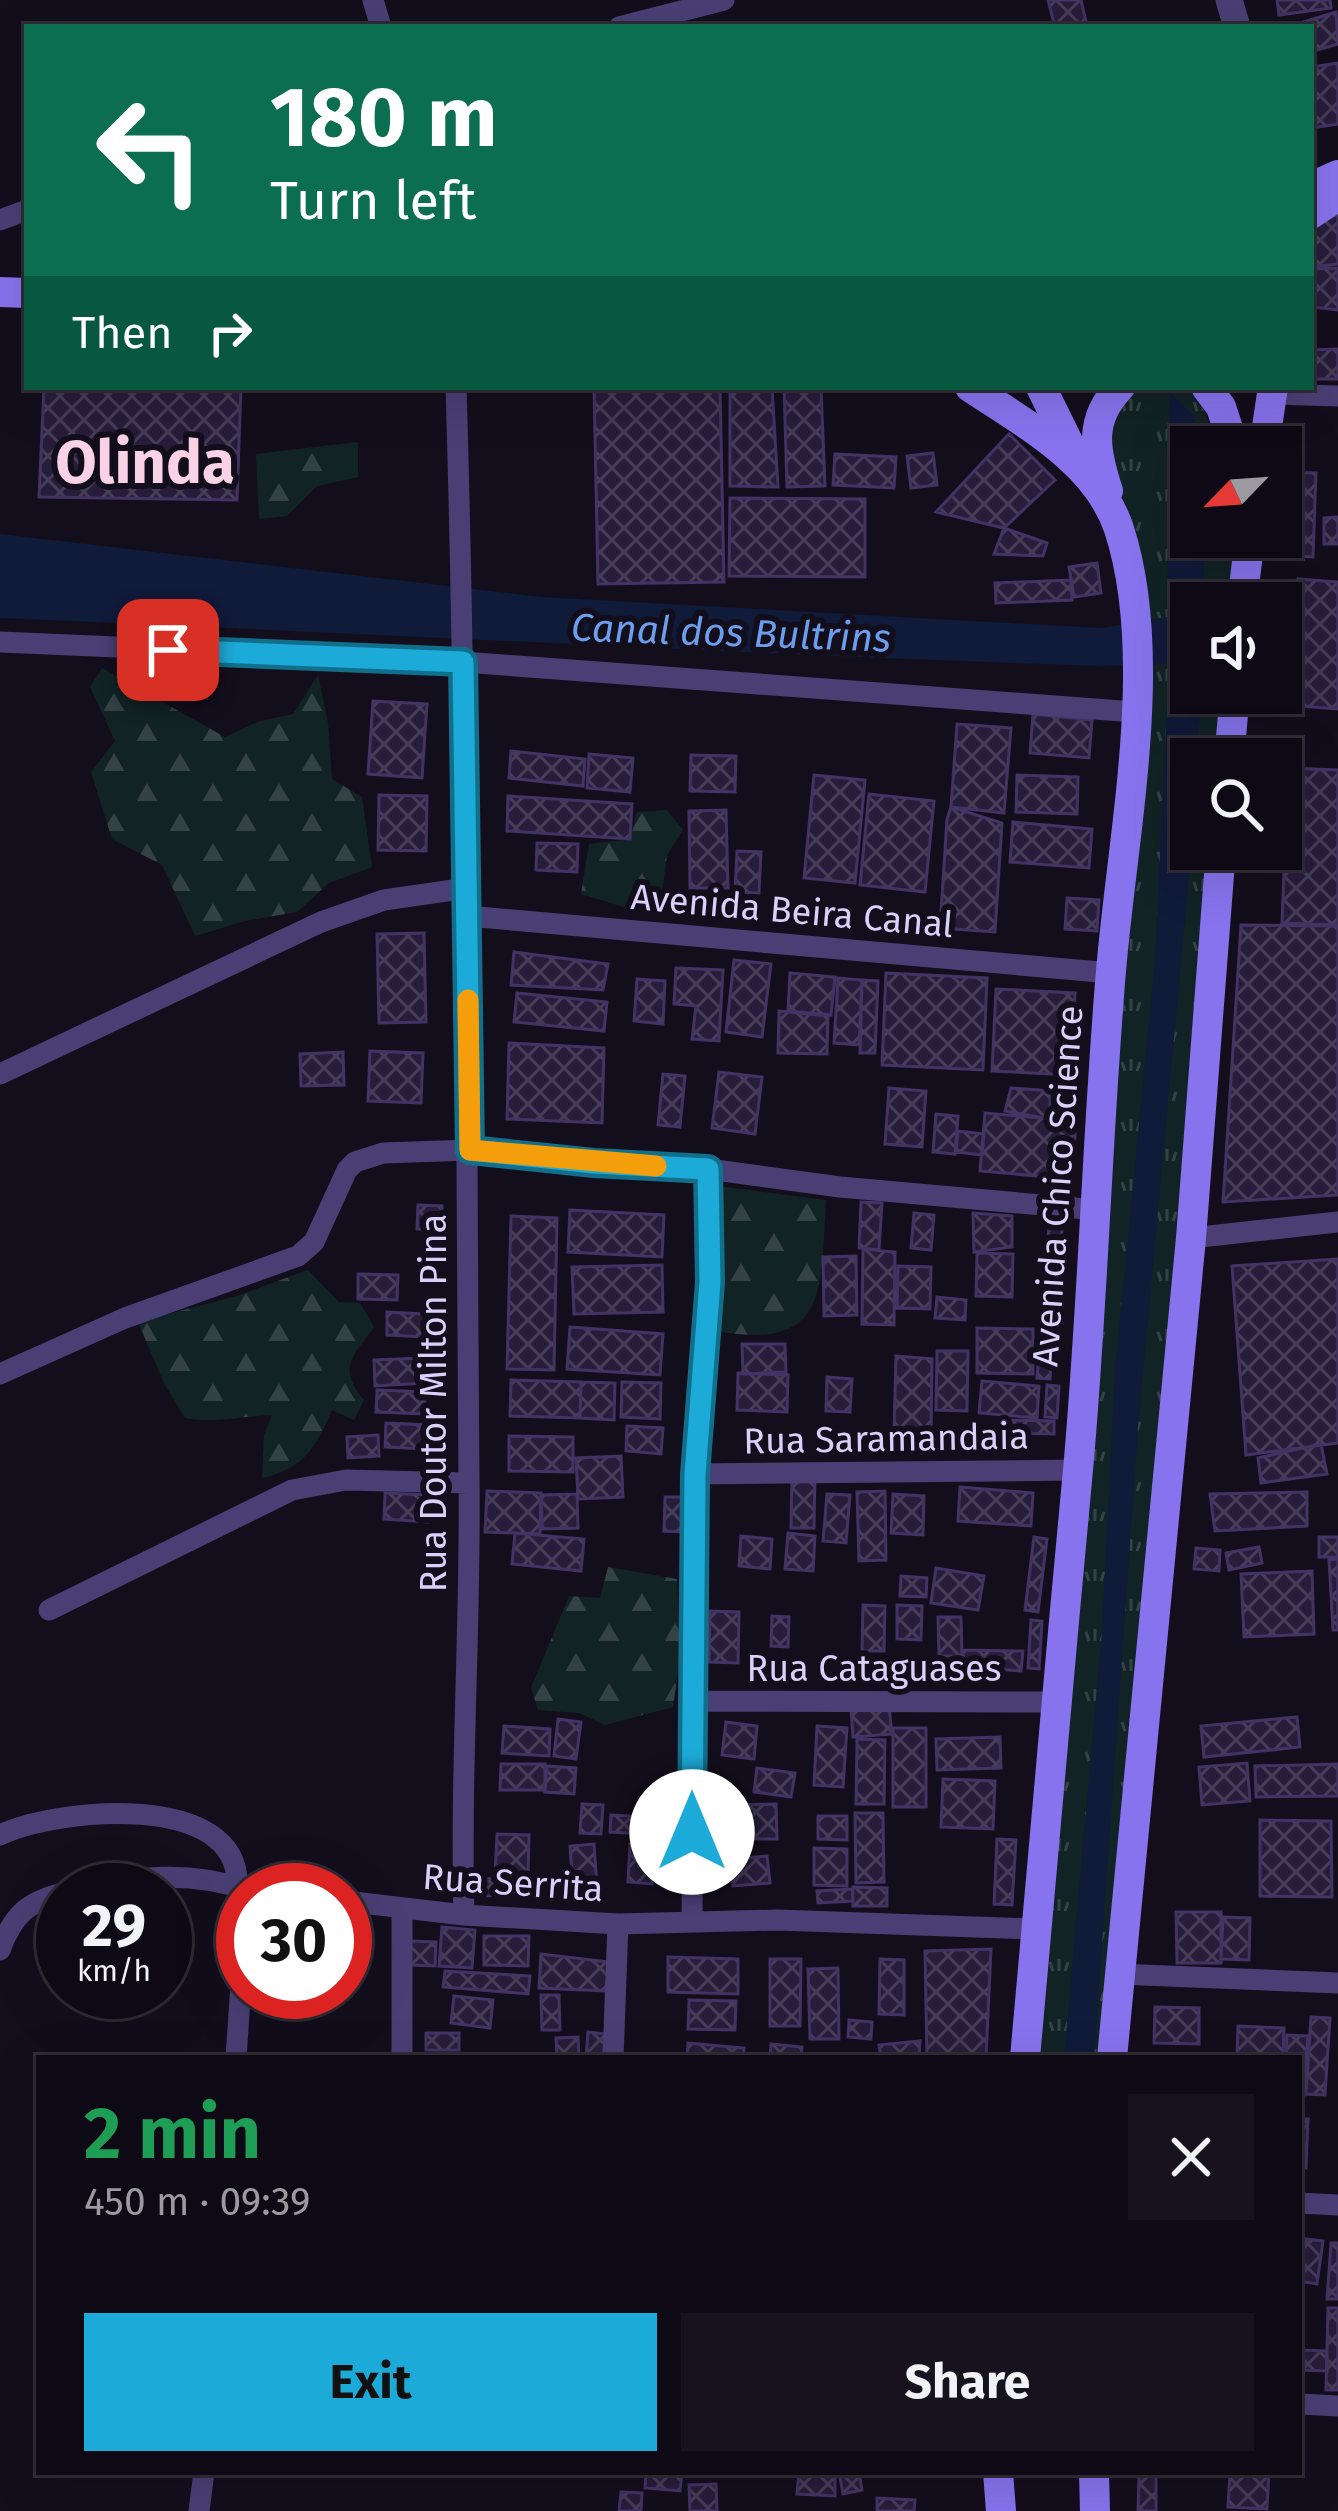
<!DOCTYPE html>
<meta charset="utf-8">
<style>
:root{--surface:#0e0a15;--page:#17131e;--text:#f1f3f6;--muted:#9b9aa0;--line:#2e2b34;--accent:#1cabd8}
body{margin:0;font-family:"Fira Sans",sans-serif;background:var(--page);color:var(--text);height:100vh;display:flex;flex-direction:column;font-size:45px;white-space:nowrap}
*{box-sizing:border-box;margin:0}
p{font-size:39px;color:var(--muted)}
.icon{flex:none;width:66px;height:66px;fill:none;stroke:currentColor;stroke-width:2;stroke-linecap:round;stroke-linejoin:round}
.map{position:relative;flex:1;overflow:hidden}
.side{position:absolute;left:36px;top:2055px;width:1266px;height:420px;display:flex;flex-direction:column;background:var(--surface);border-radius:0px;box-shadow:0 12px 48px #0002,0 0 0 3px var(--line)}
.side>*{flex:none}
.top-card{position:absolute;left:24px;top:24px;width:1290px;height:366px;border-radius:0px;box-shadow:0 12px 48px #0002,0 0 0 3px var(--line);background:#0b6e4f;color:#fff;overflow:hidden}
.needle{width:78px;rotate:245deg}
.tools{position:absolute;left:1170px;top:426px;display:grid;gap:24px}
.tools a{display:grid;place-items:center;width:132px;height:132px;border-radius:0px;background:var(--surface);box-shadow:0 12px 48px #0002,0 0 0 3px var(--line);font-size:60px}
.speed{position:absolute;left:36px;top:1863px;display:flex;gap:24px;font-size:60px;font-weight:700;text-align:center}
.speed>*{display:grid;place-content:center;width:156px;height:156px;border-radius:50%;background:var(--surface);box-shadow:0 12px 48px #0002,0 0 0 3px var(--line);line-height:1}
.speed small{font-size:30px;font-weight:400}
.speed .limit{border:18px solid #d22;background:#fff;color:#111}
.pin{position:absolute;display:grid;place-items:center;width:102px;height:102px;color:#fff;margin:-51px;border-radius:24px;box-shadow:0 6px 18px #0006}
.me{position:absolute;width:132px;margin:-66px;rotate:0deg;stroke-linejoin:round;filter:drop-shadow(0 0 9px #0008)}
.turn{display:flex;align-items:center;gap:42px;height:252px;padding:0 48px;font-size:54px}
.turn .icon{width:156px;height:156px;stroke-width:2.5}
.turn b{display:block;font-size:84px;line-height:102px}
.then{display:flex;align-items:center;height:114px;padding:0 48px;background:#0003;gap:24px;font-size:45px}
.round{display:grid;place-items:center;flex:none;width:126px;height:126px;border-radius:0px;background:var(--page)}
.head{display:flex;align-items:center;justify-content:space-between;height:204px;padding:0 48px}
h1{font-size:72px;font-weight:700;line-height:90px;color:#1e9e55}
.primary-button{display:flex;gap:24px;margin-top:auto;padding:24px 48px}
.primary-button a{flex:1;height:138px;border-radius:0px;background:var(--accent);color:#111;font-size:48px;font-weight:700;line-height:138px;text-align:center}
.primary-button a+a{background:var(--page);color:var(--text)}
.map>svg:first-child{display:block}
.grass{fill:url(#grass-tufts)}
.forest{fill:url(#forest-firs)}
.water{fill:#101a39}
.building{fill:url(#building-cross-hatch);stroke:#433264;stroke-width:3}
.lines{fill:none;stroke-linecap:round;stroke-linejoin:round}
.minor{stroke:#493f75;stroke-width:21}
.tertiary{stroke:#493f75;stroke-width:27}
.secondary{stroke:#8773ed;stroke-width:30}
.route-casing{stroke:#126f8c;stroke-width:30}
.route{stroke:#1cabd8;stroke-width:21}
.slow{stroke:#f59e0b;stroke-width:21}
.labels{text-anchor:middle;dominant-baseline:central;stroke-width:12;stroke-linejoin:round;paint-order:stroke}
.street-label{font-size:36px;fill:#dad0f9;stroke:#130e1c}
.water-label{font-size:39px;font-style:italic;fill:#6b9eec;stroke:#130e1c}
.town-label{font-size:60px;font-weight:bold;fill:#f9d2e5;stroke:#130e1c}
</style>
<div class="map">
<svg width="1338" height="2511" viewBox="0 0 1338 2511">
<defs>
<pattern id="grass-tufts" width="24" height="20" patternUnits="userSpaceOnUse" patternTransform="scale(3)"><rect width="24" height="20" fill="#122325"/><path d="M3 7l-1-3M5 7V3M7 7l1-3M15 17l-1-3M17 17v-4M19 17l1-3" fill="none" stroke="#344245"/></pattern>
<pattern id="forest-firs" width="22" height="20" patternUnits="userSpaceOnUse" patternTransform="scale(3)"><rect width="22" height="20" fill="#122325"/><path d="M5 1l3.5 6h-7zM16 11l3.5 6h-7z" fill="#344245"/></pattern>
<pattern id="building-cross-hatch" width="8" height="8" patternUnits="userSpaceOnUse" patternTransform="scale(3)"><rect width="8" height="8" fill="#271d3b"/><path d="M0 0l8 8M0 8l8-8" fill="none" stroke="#463d58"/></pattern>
</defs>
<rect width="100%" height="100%" fill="#130e1c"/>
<path class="grass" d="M1131,387C1200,387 1194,383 1218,447H1191V537H1234L1235,603H1191V693H1227L1220,759H1191V849H1212L1104,2058H1035L1146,588L1132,521L1103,445Z"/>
<path class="forest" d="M358,442V477L317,486L287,516L259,519L256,454Z
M102,668L225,737L260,721L293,714L318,675L328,723L332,779L362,797L372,867L329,883L297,912L245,921L195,936L162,865L112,839L91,772L115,741L90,687Z
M667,810L683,830L667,855L661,900L627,908L581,894L589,844L630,839L637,812Z
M718,1186L826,1200C820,1285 831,1350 721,1332Z
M308,1270L339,1302L360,1303L374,1327C353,1356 337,1368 364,1400L354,1420L332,1410C315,1448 305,1468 262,1478L264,1435L272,1415C242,1416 214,1424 185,1418L164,1383L138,1322L240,1295Z
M608,1567L677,1579L680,1657L673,1707L605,1725L579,1713L538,1710L531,1688L569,1596L600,1598Z"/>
<path class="water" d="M1170,392L1195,417L1198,447H1191V537H1203L1205,597V603H1191V693H1201L1197,759H1191L1190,864L1138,1427L1094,2058H1064L1102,1632L1115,1371L1155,960L1169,664L1101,666C734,654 367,633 0,618V534L542,597L1101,628L1167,617Z"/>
<path class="building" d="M1048,0H1081L1087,26L1055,27Z
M1277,0H1330L1331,8L1279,15Z
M1336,12L1338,44L1311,52V27H1287Z
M1338,63V124L1312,128L1311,67Z
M1338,214V264L1311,267V226Z
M1338,268V310L1311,307V269Z
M1338,349V379H1311V350Z
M44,387H241L237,500L39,497Z
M594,387H720L724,582L598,584Z
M730,387H772L778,487L730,486Z
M784,387H821L825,486L787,487Z
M1009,434L1055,480L1004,528L936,512Z
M933,453L937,485L911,488L907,456Z
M835,454L896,457L894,488L833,485Z
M1281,472L1316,473L1313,557L1271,555L1272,537H1281Z
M730,498L865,499V577L729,576Z
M1338,517V544H1324V518Z
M1004,528L1047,543L1043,556L994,554Z
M1097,563L1101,593L1074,597L1069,567Z
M1298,579L1338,582V709L1288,705Z
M1071,580L1072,600L996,603L995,583Z
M373,701L427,704L422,778L368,774Z
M1033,714L1092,720L1089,758L1030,753Z
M957,724L1011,728L1004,813L951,807Z
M511,751L585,759L583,786L509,778Z
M589,754L633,758L630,792L587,788Z
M691,755L736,756L735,792L690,791Z
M1288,768L1338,770V925L1282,923Z
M814,775L865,780L855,883L804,878Z
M1017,775L1078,777L1077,814L1016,812Z
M869,794L934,801L925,892L860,885Z
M379,795L427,796L426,851L378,850Z
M508,796L632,804L630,839L507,831Z
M951,807L1002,823L995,932L940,928L947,819Z
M726,810L728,888H690L689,811Z
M1013,822L1092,829L1089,868L1010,862Z
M537,843L578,844L577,872L536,870Z
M737,851L761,852L759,893L735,892Z
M1067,898L1099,900L1097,931L1065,929Z
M1241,925L1338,926V1195L1223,1202Z
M424,933L426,1022L379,1023L377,934Z
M514,952L608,964L603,990L511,985Z
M734,960L771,964L762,1037L726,1032Z
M676,968L723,970L719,1041L692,1039L696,1006L674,1004Z
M790,973L835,977L831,1015L788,1011Z
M886,973L987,978L983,1070L882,1065Z
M838,978L862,980L859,1045L834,1043Z
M637,979L665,981L663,1024L634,1021Z
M862,980L878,981L875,1053H860Z
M996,989L1075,993L1071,1075L992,1071Z
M517,993L607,1002L604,1031L514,1022Z
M779,1011L828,1016L827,1054L778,1053Z
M509,1043L604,1048L602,1123L507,1119Z
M370,1051L423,1053L421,1103L368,1101Z
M343,1052L344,1085L301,1086L300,1054Z
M719,1072L762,1077L755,1134L712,1128Z
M663,1074L685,1076L680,1127L658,1125Z
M889,1088L926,1091L922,1147L885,1144Z
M1011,1088L1051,1091L1049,1119L1005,1111Z
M985,1113L1076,1121L1072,1179L980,1171Z
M936,1114L958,1116L955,1154L933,1152Z
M958,1131L984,1134L982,1155L956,1152Z
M861,1202L882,1203L879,1250L859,1248Z
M418,1205L442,1206V1230L417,1229Z
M570,1210L664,1215L662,1257L568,1252Z
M914,1213L934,1215L931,1250L911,1248Z
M973,1213L1012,1216V1247L974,1252Z
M511,1216L557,1218L554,1370L507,1369Z
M1049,1227L1062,1229L1050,1379L1037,1378Z
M863,1249L895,1252L894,1325L862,1324Z
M977,1253L1013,1254L1012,1297L976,1296Z
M856,1256L857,1315L824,1316L823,1257Z
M1338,1259V1443L1246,1455L1232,1266Z
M662,1265L663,1312L574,1314L572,1267Z
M898,1266L931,1267L930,1309L897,1308Z
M358,1274L398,1275L397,1300L358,1299Z
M937,1297L966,1300L965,1320L935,1318Z
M387,1312L424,1314L423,1337L387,1335Z
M570,1327L663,1334L660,1375L567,1369Z
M977,1328L1033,1329V1374L977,1373Z
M742,1344H785L786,1372L743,1374Z
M937,1351H968L967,1411L936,1410Z
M896,1356L932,1359L931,1434L894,1432Z
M423,1358L425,1383L375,1386L374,1360Z
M738,1373L788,1375L787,1412L737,1410Z
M827,1377L852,1379L850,1412L826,1411Z
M511,1380L581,1382L580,1418L510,1416Z
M982,1381L1039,1386L1037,1418L979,1413Z
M581,1382L615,1383L614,1420L580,1418Z
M622,1382L661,1383L660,1419L621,1417Z
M1047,1385L1059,1386L1057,1418L1045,1417Z
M377,1390L425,1392V1414L376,1412Z
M999,1420L1054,1421V1434L999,1433Z
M386,1423L428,1425L427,1449L385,1447Z
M627,1426L663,1428L661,1454L626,1451Z
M378,1435L379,1456L348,1458L347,1437Z
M509,1436L573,1437V1472L509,1471Z
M1321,1444L1327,1474L1261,1483L1258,1458Z
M621,1456L623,1497L578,1499L576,1458Z
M792,1473L815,1474L814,1528H791Z
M960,1487L1033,1493L1031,1526L958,1521Z
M487,1491L541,1493L540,1534L485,1532Z
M885,1491L886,1560L859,1561L857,1492Z
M1307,1492V1526L1215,1531L1210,1494Z
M385,1493L429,1495L428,1522L384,1519Z
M577,1494L578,1528L542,1529L541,1495Z
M827,1494L850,1495L846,1543L823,1541Z
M893,1494L924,1496L923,1535L891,1533Z
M665,1497H683L682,1532L664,1531Z
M515,1533L584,1539L581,1571L512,1564Z
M788,1533L815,1536L813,1571L785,1569Z
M741,1536L772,1539L770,1569L739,1566Z
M1034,1537L1047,1539L1038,1612L1025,1610Z
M1319,1537H1338V1557H1319Z
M1259,1547L1262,1563L1229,1570L1226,1553Z
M1196,1548L1220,1550L1219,1571L1194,1569Z
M1338,1559V1630H1333L1329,1560Z
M936,1568L984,1576L978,1610L931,1603Z
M1312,1571L1314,1634L1244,1637L1241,1574Z
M901,1576L927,1578L926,1597L900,1596Z
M863,1605L885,1606L884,1651H862Z
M897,1605L922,1606L921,1640L897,1639Z
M710,1611L739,1612L738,1663L709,1662Z
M772,1616L789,1617L788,1647L771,1646Z
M938,1617H961L962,1656H939Z
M1031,1620L1042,1621L1039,1669L1028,1668Z
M962,1650L1023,1651L1021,1671L966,1667Z
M889,1706L892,1734L853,1737L851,1709Z
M1297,1717L1300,1747L1204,1757L1201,1726Z
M558,1719L581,1722L576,1759L554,1756Z
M726,1722L757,1726L754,1759L722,1755Z
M504,1726L550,1729L549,1756L502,1753Z
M817,1726L847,1728L843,1787L814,1785Z
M893,1728H926V1807H893Z
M1000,1737L1001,1768L937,1770L936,1739Z
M857,1739L885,1740L884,1804H856Z
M1247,1763L1250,1801L1202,1805L1199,1767Z
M501,1764H545V1790H500Z
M1338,1764V1796L1256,1797L1255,1766Z
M547,1766L576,1768L574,1794L545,1792Z
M757,1768L795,1773L791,1797L754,1792Z
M943,1779L995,1781L993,1829L941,1827Z
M582,1804L603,1805L601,1834L580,1833Z
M776,1804L777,1839H730L729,1805Z
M855,1813H883L884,1882L856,1883Z
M611,1815L646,1817L645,1834L610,1832Z
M818,1816H847V1840L818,1839Z
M1260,1820L1331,1821L1332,1897L1260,1896Z
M497,1834L529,1835L528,1876L495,1875Z
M997,1839L1016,1840L1012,1905L994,1904Z
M594,1844L597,1886L573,1887L570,1846Z
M630,1844L654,1846L652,1884L628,1882Z
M814,1848L847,1849V1886L814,1885Z
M767,1856L770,1883L733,1886L731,1859Z
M526,1877L527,1894L482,1896L481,1879Z
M853,1887L887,1888V1906H853Z
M852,1889L853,1901L818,1903L817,1891Z
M1176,1912H1221V1963H1177Z
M1223,1917L1250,1918L1249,1960L1221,1959Z
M442,1927L475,1930L472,1968L439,1966Z
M484,1936H529L528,1966L484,1965Z
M409,1941L436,1942L435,1966L408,1965Z
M991,1949L986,2058H927L925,1951Z
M541,1954L609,1962L606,1991L539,1988Z
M668,1957L738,1959V1994L668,1992Z
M770,1959H801L800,2026H770Z
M880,1959L904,1960V2015L879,2014Z
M838,1968L839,2039H810L808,1969Z
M445,1971L530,1976L528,1994L443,1987Z
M541,1995H559L560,2030H542Z
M454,1996L493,2000L490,2028L451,2023Z
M689,2000L736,2001L735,2030L688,2029Z
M1155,2007L1199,2008V2044L1154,2043Z
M1311,2017L1330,2018L1325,2095L1306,2094Z
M849,2020L872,2022L871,2039L848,2037Z
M1238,2026L1284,2028L1283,2058H1237Z
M588,2032L606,2034L603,2058H586Z
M426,2033H459V2050H426Z
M1287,2035L1308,2036L1304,2096H1299V2058H1286Z
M578,2037L579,2058H557L556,2038Z
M920,2041L919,2056L881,2058L879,2045Z
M688,2043L744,2048L743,2058H687Z
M771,2044L802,2047L801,2058H770Z
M1299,2119H1308L1306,2168H1299Z
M1299,2238L1323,2241L1317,2284L1299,2281Z
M1331,2243H1338V2299H1327Z
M1328,2308H1338V2390H1326Z
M1299,2350L1327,2351V2371L1299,2370Z
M646,2472H682L680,2491L645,2488Z
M799,2472H835V2496L797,2494Z
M839,2472H859L862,2490L843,2494Z
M1230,2472H1269L1267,2509L1228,2507Z
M1139,2475L1156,2476V2511H1138Z
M716,2484L717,2511H690L689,2485Z
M621,2492L642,2493L641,2511H619Z
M877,2498L915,2500L914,2511H877Z"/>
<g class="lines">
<path class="minor" d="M373,0L381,27
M619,27L724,0
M0,220L27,210
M456,387C467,751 466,1115 469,1479C471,1624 460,1769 464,1915
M1272,394L1338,396
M0,642L463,662L1135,712
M467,916L1111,973
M0,1074L321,922L384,900L467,888
M1191,1238L1338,1222
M0,1374L125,1318L298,1256L314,1242L347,1170L355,1162L383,1153L470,1150L594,1163L708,1169L840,1187L1098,1210
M695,1474L1078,1470
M49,1610L292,1490L346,1480L469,1483
M693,1701L1054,1702
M0,1835C56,1808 241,1790 237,1886
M76,1890C135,1876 189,1870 248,1890
M345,1901L464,1915L618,1924L778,1920L1035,1929
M692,1920L695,1474L709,1283L708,1169
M0,1950C13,1915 27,1902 63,1893
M1118,1974L1338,1983
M236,2058L243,1955
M402,2058V1908
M613,2058L618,1924
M1299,2203L1338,2205
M1299,2404L1338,2406
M199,2511L204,2472"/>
<path class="tertiary" d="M1229,0L1237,27"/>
<path class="secondary" d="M1311,187L1338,175
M1311,214L1338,196
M0,292L27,293
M970,387C1025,424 1097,462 1119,529C1161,658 1122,837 1111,971C1097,1137 1093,1304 1078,1470C1060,1666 1041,1862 1025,2058
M1041,387L1074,454
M1206,387L1221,407L1234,447
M1264,447L1273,387
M1108,491C1095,451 1088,420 1120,387
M1242,603L1250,537
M1229,759L1235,693
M1112,2058L1191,1238L1221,849
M998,2472L1001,2511
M1094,2472L1095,2511"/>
</g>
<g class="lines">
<defs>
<path id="route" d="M168,650L463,662L470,1150L594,1163L708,1169L710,1282L695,1474L692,1832"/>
</defs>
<use href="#route" class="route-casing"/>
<use href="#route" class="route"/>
<path class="slow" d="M468,1000L470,1150L656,1166"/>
</g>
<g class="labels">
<g class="street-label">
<text transform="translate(792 911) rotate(5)">Avenida Beira Canal</text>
<text transform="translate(1058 1186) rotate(-86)">Avenida Chico Science</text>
<text transform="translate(434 1403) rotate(-90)">Rua Doutor Milton Pina</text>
<text transform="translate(886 1439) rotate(-1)">Rua Saramandaia</text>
<text x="874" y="1669">Rua Cataguases</text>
<text transform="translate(513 1883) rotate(4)">Rua Serrita</text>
</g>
<g class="water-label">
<text transform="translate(731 633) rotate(2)">Canal dos Bultrins</text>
</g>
<g class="town-label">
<text x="145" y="463">Olinda</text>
</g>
</g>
</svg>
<div class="tools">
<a><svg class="needle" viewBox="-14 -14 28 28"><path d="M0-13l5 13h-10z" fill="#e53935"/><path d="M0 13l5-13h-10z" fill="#9b9aa0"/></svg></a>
<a><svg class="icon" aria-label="sound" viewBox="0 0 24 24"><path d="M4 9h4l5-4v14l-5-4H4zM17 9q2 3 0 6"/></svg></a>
<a><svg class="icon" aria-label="search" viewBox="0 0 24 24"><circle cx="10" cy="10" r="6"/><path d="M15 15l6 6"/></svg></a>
</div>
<div class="speed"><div>29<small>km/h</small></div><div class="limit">30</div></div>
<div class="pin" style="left:168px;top:650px;background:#d93025"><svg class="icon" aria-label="arrive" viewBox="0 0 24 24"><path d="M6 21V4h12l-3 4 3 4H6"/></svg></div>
<svg class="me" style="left:692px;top:1832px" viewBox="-20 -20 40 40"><circle r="19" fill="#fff"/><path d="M0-13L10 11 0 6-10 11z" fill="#1cabd8"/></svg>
<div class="top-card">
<div class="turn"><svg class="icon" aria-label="left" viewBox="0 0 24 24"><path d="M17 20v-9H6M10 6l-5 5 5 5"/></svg><div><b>180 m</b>Turn left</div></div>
<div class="then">Then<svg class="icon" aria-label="right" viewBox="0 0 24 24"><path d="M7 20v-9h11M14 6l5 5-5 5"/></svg></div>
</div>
<section class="side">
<div class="head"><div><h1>2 min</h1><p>450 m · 09:39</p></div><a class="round"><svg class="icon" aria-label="close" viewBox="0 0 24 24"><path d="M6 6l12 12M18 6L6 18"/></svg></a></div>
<div class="primary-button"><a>Exit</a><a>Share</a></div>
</section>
</div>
